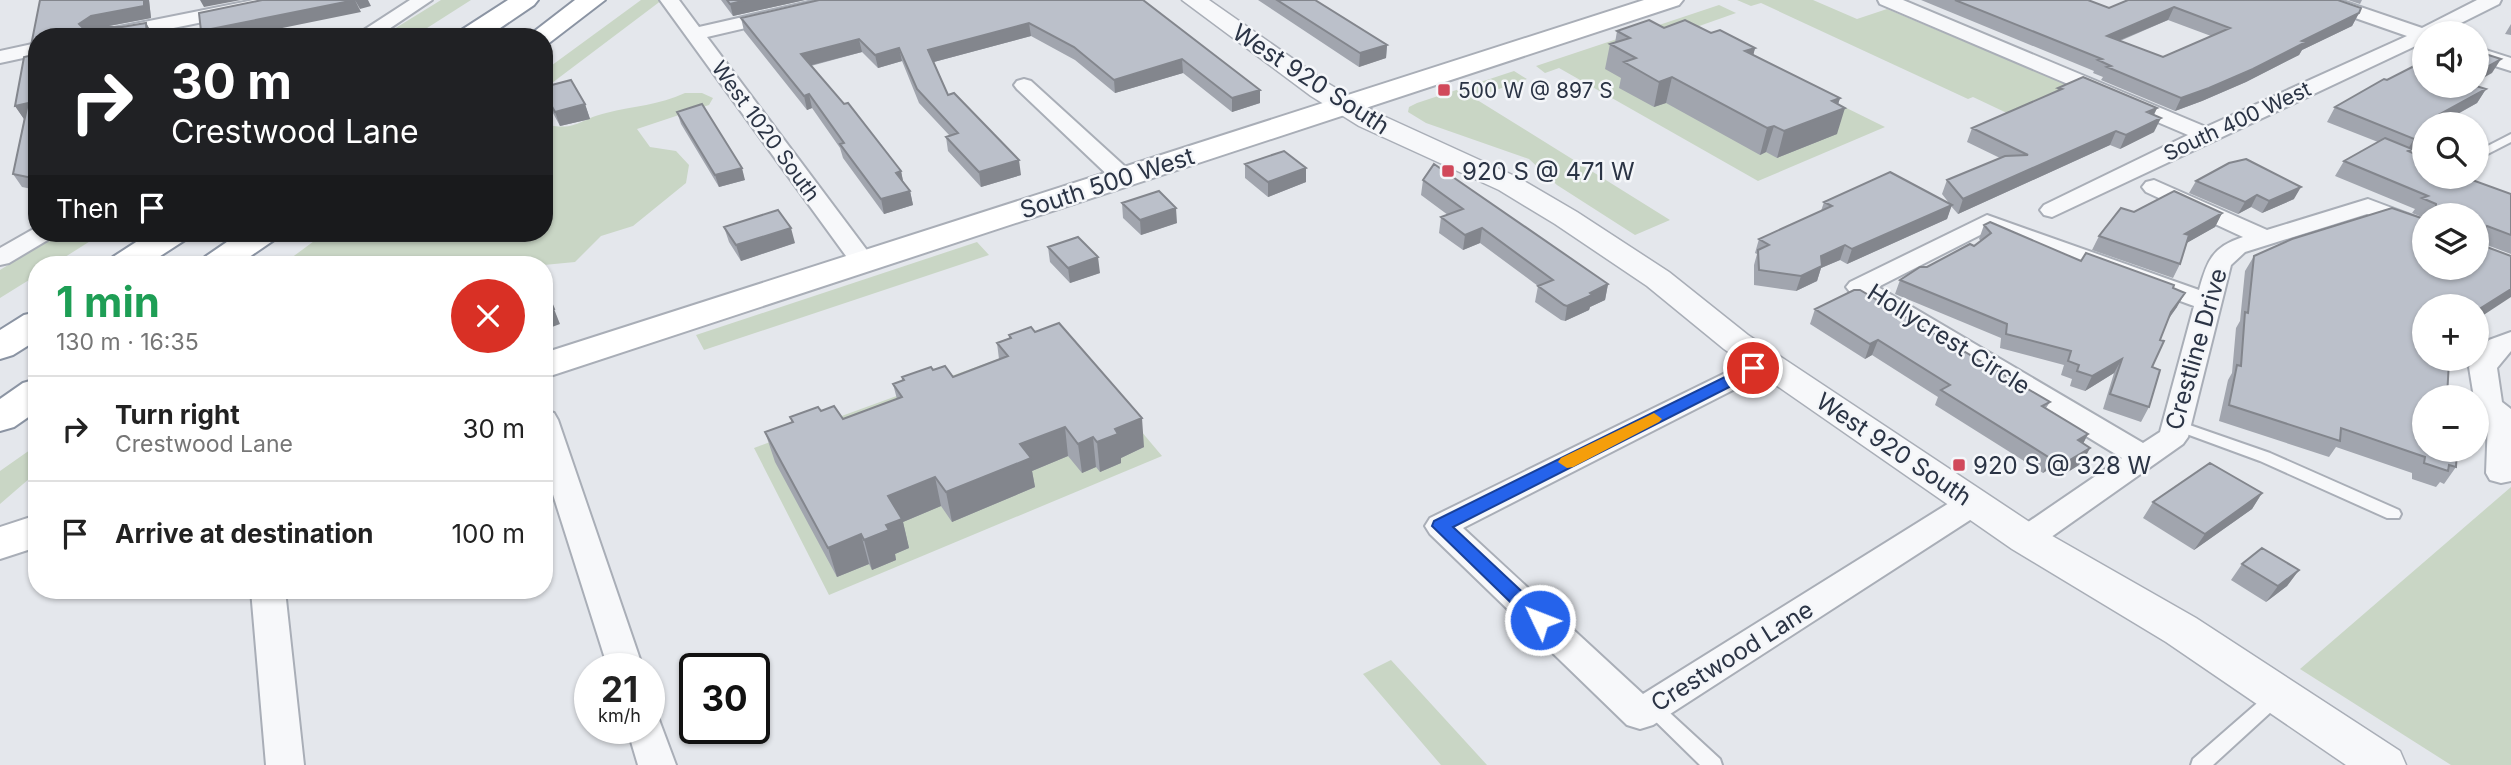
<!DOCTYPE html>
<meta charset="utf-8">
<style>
:root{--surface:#fff;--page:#f2f2f2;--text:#222;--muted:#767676;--line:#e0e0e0}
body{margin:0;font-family:Inter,sans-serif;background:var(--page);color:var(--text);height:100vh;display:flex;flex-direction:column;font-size:26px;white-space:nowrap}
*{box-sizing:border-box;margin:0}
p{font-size:23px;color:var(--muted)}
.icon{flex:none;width:38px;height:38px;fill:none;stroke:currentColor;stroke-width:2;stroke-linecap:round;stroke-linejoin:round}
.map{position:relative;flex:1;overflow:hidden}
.panel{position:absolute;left:28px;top:256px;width:525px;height:343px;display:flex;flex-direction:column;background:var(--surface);border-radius:28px;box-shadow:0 2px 5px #0004}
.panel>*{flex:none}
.hud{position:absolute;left:28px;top:28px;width:525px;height:214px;border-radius:28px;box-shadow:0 2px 5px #0004;background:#202124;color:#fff;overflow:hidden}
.tools{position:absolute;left:2412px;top:21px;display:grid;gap:14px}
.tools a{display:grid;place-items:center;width:77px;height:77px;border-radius:50%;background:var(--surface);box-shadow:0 2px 5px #0004;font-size:35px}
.speed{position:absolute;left:574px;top:653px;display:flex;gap:14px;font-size:35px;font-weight:700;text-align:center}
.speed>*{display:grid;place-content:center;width:91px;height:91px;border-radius:50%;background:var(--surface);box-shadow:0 2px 5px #0004;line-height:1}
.speed small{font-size:18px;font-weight:400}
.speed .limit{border:4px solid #111;border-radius:10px;background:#fff;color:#111}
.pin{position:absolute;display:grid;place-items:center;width:60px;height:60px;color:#fff;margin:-30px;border:4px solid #fff;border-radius:50%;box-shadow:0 2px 7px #0007}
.me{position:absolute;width:77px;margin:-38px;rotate:313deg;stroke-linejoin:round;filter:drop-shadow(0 0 5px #0008)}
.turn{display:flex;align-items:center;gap:24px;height:147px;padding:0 28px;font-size:32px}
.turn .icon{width:91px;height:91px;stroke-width:2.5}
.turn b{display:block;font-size:49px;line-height:60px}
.then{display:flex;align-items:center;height:66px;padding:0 28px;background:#0003;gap:14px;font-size:26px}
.round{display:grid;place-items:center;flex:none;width:74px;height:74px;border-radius:37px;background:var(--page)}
.headline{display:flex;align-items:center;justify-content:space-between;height:119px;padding:0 28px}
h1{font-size:42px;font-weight:700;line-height:52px;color:#1e9e55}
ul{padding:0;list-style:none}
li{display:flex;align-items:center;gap:21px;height:105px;padding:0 28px;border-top:2px solid var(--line)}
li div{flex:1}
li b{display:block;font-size:26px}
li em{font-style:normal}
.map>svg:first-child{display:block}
.green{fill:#c9d6c5}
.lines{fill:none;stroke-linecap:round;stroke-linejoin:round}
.service-casing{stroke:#a9aeb7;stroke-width:4}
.minor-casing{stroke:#a9aeb7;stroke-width:4}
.tertiary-casing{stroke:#a9aeb7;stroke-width:3}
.secondary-casing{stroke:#a9aeb7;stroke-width:4}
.motorway-casing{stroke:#8b94a3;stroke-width:4}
.service{fill:#f7f8fa;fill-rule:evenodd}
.minor{fill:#f7f8fa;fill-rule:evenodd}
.tertiary{fill:#f7f8fa;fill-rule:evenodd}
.secondary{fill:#fff;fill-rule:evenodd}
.motorway{fill:#fff;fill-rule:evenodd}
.wall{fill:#a1a5ae;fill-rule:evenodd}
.shaded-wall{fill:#83868d}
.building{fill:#bbc0ca;stroke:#83868d;stroke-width:2;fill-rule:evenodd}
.route{fill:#2563eb;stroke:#184099;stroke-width:2}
.slow{fill:#f59e0b}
.poi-dot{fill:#d1495b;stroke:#f4f6f9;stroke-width:2.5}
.labels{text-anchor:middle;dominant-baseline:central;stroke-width:5;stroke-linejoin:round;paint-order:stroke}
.far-poi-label{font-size:21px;fill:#2b3445;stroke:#f4f6f9;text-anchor:start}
.far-street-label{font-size:21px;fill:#2b3445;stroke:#f4f6f9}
.street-label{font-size:24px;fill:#2b3445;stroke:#f4f6f9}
.poi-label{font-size:24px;fill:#2b3445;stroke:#f4f6f9;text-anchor:start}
</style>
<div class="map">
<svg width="2511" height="765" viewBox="0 0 2511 765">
<rect width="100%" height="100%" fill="#e4e7ec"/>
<path class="green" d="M441,0H471L413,37H381Z
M641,0H662L544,89V71Z
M1737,0H1813L1857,19L1887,9L2071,86L2009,114L1973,97L1968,99L1761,3L1751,6Z
M1719,5L1736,13L1688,30L1885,127L1758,181L1559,68L1545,73L1536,66Z
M1514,71L1527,79L1474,98L1670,220L1635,235L1557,185L1529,159L1426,123L1408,112L1409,107L1417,103Z
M685,93H702L713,98L709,105L637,129L650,147L676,151L689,165L686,183L633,226L601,236L575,262L544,265L283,264L325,233H544V124C577,132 579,119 606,113C634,106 659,105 685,93Z
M60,233H103L54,264H37V275L0,298V270Z
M977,242L989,255L704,350L696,335Z
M1061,336L1162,456L829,595L754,448Z
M37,445V472L0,504V471Z
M2511,487V765H2451L2300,669Z
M1391,660L1487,765H1441L1363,674Z"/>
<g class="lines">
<defs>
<path id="service" d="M2511,134V142L2476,160V152Z
M2178,421L2270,453L2399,510L2401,514L2399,518H2387L2260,461L2173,429L2171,426L2173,423Z
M2277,689L2283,691L2286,696L2283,701L2213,765H2191L2193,759L2271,691Z
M1652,700L1658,702L1720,759L1722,765H1700L1646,712L1643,707L1646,702Z"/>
<path id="minor" d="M254,0H291L282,6L129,37H89L99,31Z
M410,0H432L377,37H353Z
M660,0H679L699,27L817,0H850L848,4L707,37L872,257L876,262L872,267L863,270L854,267Z
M1878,0H1903L2206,127L2407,36L2315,4L2313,0H2340L2422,28L2477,0H2501L2499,4L2441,33H2424V42L2052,217L2044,215L2040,210L2044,205L2188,135L1880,4Z
M37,43V55L0,63V51Z
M2476,47L2511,58V71L2476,60Z
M1024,79L1031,81L1131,172L1134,177L1131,182H1115L1017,89L1014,85L1017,81Z
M2154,180L2267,230L2368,199L2424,220V236L2367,214L2245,252L2231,265L2188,437L2183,444L2037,547L2026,551L2015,547L2010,539L2015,531L2122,458L1850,292L1846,287L1850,282L1987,215L2199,290C2207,261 2212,247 2243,237L2146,192L2142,187L2146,182ZM1988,231L2194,306L2160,432L2143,443L1878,287Z
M37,227V233H54L51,238L9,263L0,265V248Z
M2511,332V351L2497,368L2502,402L2511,409V481L2501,483L2490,480L2486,473L2488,420L2476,410L2469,367L2489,340Z
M1766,353L1776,356L1780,362L1776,368L1463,528L1643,694L1962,495L1973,492L1984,495L1988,503L1984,511L1653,725L1640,729L1627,725L1430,534L1425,526L1430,518Z
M544,410L554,413L558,420L643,668H608L544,466Z
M251,590H285L304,765H266Z
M649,714L658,717L676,765H638L627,728H649Z"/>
<path id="tertiary" d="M1182,0H1209L1329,84L1379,114L1519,178L1577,212L1669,272L1748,335L2040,529L2196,618L2400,751L2406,765H2346L2166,642L2012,549L1724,349L1647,286L1555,224L1499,190L1359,126L1311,96Z"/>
<path id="secondary" d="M1644,0H1683L1679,5L544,378V353Z
M37,515V547L0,559V527Z"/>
<path id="motorway" d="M508,0H538L534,5L487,37H456L460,31Z
M575,0H605L549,43L544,44V37H527Z
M150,233H190L185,240L148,264H108L113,257Z
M240,233H279L274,240L239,264H200L205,257Z
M37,312V340L13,355L0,359V330L24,315Z
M37,379V411L14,427L0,431V399L23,383Z"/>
</defs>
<use href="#service" class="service-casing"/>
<use href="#minor" class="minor-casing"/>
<use href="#tertiary" class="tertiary-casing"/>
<use href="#secondary" class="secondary-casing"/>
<use href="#motorway" class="motorway-casing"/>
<use href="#service" class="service"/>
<use href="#minor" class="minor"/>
<use href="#tertiary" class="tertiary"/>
<use href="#secondary" class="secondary"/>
<use href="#motorway" class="motorway"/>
</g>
<path class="wall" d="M40,0H149L151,18L104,27H122L146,23L153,35L37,37V190L22,187L13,174L24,119L15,106L32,43Z
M721,0H805L733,16Z
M1143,0L1260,90V103L1232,112L1183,73L1115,93L1075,60L1031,36L934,62L948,95L1021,175L981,187L948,151L946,137L950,136L919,103L902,61L878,68L862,52L811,66L901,171L903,181L910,191L913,205L884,214L843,158L840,148L812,108L807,110L744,31L741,18Z
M1258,0H1315L1387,45L1386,58L1359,67Z
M1921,0H2088L2109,8L2128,0L2359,13L2352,26L2302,50L2299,55L2246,82L2202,101L2175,111L2101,80L2103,77L2093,73L2094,71ZM2168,20L2211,36L2163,57L2120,41Z
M2348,0H2362L2360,4Z
M2511,24V35L2505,34Z
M1664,28L1711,33L1755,48L1753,55L1840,98L1838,104L1837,134L1777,158L1766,152L1760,155L1666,103L1654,107L1619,88L1621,78L1605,69L1610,44L1615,43L1617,31Z
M2387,80L2424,86L2486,89L2477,103L2451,118L2424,124V143L2411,150L2410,152L2424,177L2511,194V254L2484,244L2424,306V397L2456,467L2444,484L2440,482L2436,487L2412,479V473L2336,447L2329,457L2219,421L2228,380L2232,373L2236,328L2240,321L2245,271L2254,256L2424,268L2476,215H2424V218L2412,213L2415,209L2335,176L2344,161L2378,142L2327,122L2335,107Z
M544,87L585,104L590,119L560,126L547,102L544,93Z
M2058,88L2157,108L2154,115V132L2120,149L2110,145L1958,214L1951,206L1947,219L1847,264L1840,260L1821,268L1817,281L1796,291L1754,285V265L1757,254L1755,253L1759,239L1821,211L1824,202L1949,203L1942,194L1947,180L2000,158L1967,142L1972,128L2057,92Z
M677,112L745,180L719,187L681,124Z
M1245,164L1306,182L1268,197L1245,178Z
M1423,180L1608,284L1605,300L1590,307L1589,310L1565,321L1561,320L1535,302L1538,286L1480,243L1463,250L1439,233L1441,217L1448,215L1421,195Z
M2196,181L2294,199L2262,213L2251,207L2238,214L2189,193Z
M1122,203L1177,223L1141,235L1123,218Z
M2134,212L2222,213L2215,227L2186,243L2180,264L2173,278L2092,250L2099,236Z
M1984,225L2081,261L2173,288L2177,307L2168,320L2160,340L2152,367L2149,407L2141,422L2103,409L2114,373L2085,391L2070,386L2072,379L2061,375L2064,365L2000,348L2001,338L1895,294L1900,280L1974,246L1981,241L1979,239Z
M724,227L795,243L741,261L729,242Z
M1048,247L1100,273L1070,283L1050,262Z
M1815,309L2050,402L2046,408L2088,434L2083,443L2090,448L2082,463L2060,477L2049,469L2043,473L1935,405L1938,397L1872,355L1865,359L1810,324Z
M1009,335L1144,447L1121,458V463L1100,472L1096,467L1082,473L1068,456L1032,471L1035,487L952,522L941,506L903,522L909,548L895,554L896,560L872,570L869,564L837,577L775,462L765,432L792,422L790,417L821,411L843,419L897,399L893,384L902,381V377L933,370L953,377L999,359L997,343L1009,338Z
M2262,493L2252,509L2194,550L2143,518L2153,502Z
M2242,564L2299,570L2287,586L2266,602L2231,580Z"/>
<path class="shaded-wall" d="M144,0H149L151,18L98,28L86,37L79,24L91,16Z
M200,0H241L204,7Z
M355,0H368L371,6L360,9Z
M355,0L361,12L238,37H204L201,31Z
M746,0H805L733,16L730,4Z
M2174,7L2168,20L2101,48L2107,36Z
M2359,13L2352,26L2302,50L2299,55L2246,82L2202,101L2175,111L2181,98Z
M146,23L153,35V37H147Z
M1029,23L1031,36L930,63L928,50Z
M859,39L862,52L804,67L801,54Z
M1387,45L1386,58L1359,67L1360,53Z
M899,48L902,61L878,68L875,55Z
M1755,48L1749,73L1745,51Z
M1182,59L1183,73L1115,93L1114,80Z
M2501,59L2492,73L2476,82V73Z
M1672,77L1666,103L1654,107L1659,82Z
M2486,89L2477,103L2439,124L2440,114Z
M1260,90V103L1232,112V98Z
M809,94L812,108L807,110L804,96Z
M1840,98L1836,111L1845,108L1837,134L1777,158L1784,131L1832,101Z
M28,103L36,116L24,119L15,106Z
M585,104L590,119L560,126L555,112Z
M2157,108L2150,122L2147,112Z
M2161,118L2154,132L2120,149L2126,135Z
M2451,118L2447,124H2440Z
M1774,126L1766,152L1760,155L1767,128Z
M2116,131L2110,145L1958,214L1963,199Z
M2424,134V143L2411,150L2403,163L2405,154L2414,139Z
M1019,160L1021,175L981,187L979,172Z
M742,168L745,180L719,187L715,175Z
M1306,168V182L1268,197V182Z
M901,171L904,186L896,173Z
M2301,187L2294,199L2262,213L2269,201Z
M910,191L913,205L884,214L881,199Z
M2257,195L2251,207L2238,214L2245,202Z
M1952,205L1947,219L1847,264L1852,249Z
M1176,208L1177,223L1141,235L1140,220Z
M2222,213L2215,227L2178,248L2185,234Z
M791,228L795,243L741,261L736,245Z
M1482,228L1480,243L1463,250L1465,235Z
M1845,245L1840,260L1821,268L1817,281L1796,291L1801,276L1821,256Z
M1098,257L1100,273L1070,283L1068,268Z
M1608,284L1605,300L1590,307L1589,310L1565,321L1567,306L1590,293Z
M2511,289V297L2476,320V311Z
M2185,293L2177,307L2163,326L2171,312Z
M554,309L560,324L544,330V312Z
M1878,340L1872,355L1865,359L1870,344Z
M2122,359L2114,373L2085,391L2092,376Z
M1142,418L1144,447L1121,458V463L1100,472L1097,442L1115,429Z
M1065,427L1068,456L1032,471L1035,487L952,522L946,492L1020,444Z
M2088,434L2080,450L2078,440Z
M1093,437L1096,467L1082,473L1078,444Z
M2090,448L2082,463L2060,477L2068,461Z
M2057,454L2049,469L2043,473L2050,458Z
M935,477L941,506L903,522L909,548L895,554L896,560L872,570L864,540L886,525L888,496Z
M2262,493L2252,509L2194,550L2205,534Z
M861,534L869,564L837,577L828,548Z
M2299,570L2287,586L2266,602L2278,586Z"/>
<path class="building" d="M40,0H144V6L91,16L79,24L82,27H122L146,23L147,37H37V179L13,174L28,103L15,106L24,57L29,56Z
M262,0H355L201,31L199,13Z
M727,0H746L730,4Z
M819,0H1143L1260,90L1232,98L1182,59L1114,80L1074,47L1029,23L928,50L948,95L954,93L1019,160L979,172L946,137L958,133L917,89L899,48L875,55L859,39L801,54L844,104L848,103L901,171L896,173L910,191L881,199L840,144L844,143L809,94L804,96L741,18Z
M1277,0H1315L1387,45L1360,53Z
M1955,0H2088L2109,8L2128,0H2338L2361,8L2359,13L2302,41L2306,42L2253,69L2209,88L2181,98L2107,67L2111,66L2098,60L2102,59ZM2174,7L2230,28L2163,57L2107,36Z
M1649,20L1664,28L1685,20L1711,33L1720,30L1755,48L1745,51L1840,98L1832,101L1845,108L1784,131L1774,126L1767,128L1672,77L1659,82L1624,62L1636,58L1610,44L1630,38L1617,31Z
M2476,51L2501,59L2476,73Z
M2424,61V86H2476L2486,89L2440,114L2451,118L2440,124H2424V134L2414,139L2335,107L2384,79L2387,80Z
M2083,77L2157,108L2147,112L2161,118L2126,135L2116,131L1963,199L1947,180L2005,156L2028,155L1972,128L2062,89L2058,88Z
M571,80L585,104L555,112L544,92V87Z
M702,104L742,168L715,175L677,112Z
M2385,138L2412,149L2408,151L2424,158V177H2464L2511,194V235L2487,226L2484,229V246L2511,256V289L2476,311V306H2424V359H2447L2446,360L2449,361L2447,397H2424V450H2457L2456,467L2449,465L2448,471L2424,463L2425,457L2341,428L2340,441L2229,405L2237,365L2241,366L2245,312L2248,313L2254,256L2292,239L2392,208L2424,219V268H2476V215H2436V204L2422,198L2428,196L2344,161Z
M1284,151L1306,168L1268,182L1245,164Z
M2246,159L2301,187L2269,201L2257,195L2245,202L2196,181L2229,163Z
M1434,164L1608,284L1590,293L1592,295L1567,306L1564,305L1538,286L1553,280L1482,228L1465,235L1441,217L1463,209L1423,180Z
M1890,172L1952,205L1852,249L1845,245L1821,256L1822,266L1801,276L1759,270L1758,250L1769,245L1759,239L1832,206L1824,202Z
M1159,191L1176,208L1140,220L1122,203Z
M2174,191L2222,213L2185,234L2189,235L2180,264L2099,236L2121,208L2134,212Z
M778,210L791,228L736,245L724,227Z
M1990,222L2081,261L2086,253L2174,285L2173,288L2185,293L2171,312L2160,340L2164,341L2152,367L2160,370L2149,407L2110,394L2122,359L2092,376L2077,371L2079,365L2068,361L2071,351L2006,334L2007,324L1900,280L1920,267H1927L1970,244L1974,246L1991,233L1984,225Z
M1078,237L1098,257L1068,268L1048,247Z
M544,286L554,309L544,312Z
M1854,290H1860L2050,402L2042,406L2088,434L2078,440L2090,448L2068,461L2057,454L2050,458L1941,390L1950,385L1878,340L1870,344L1815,309Z
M1059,323L1142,418L1115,429L1118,434L1097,442L1093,437L1078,444L1065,427L1020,444L1031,458L946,492L935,477L888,496L902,519L886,525L889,530L864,540L861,534L828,548L765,432L793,422L790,417L818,407L821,411L834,406L843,419L902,397L893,384L904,380L902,377L931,367L933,370L945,366L953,377L1008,356L997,343L1011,338L1009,335L1031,327L1035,332Z
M2210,463L2262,493L2205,534L2153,502Z
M2262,548L2299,570L2278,586L2242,564Z"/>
<path class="route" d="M1753,363L1759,365L1761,368L1759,372L1453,527L1547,615L1550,620L1547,625L1540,628L1534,625L1432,526L1434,521Z"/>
<path class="slow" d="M1654,413L1662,419L1659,422L1573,467L1567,468L1558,462L1561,458Z"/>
<g class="poi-dot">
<rect x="1437" y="83" width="14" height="14" rx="3.5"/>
<rect x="1441" y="164" width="14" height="14" rx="3.5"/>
<rect x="1952" y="458" width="14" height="14" rx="3.5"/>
</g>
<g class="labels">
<g class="far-poi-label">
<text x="1458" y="90">500 W @ 897 S</text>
</g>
<g class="far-street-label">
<text transform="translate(2237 121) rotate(-25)">South 400 West</text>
<text transform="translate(766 131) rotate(54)">West 1020 South</text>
</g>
<g class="street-label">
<text transform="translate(1311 79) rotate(33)">West 920 South</text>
<text transform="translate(1107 183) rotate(-18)">South 500 West</text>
<text transform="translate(1949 339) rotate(32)">Hollycrest Circle</text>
<text transform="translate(2196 349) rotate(-74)">Crestline Drive</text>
<text transform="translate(1894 449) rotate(34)">West 920 South</text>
<text transform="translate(1732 656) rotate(-32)">Crestwood Lane</text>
</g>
<g class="poi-label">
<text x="1462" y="171">920 S @ 471 W</text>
<text x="1973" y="465">920 S @ 328 W</text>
</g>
</g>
</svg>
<div class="tools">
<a><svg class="icon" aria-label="sound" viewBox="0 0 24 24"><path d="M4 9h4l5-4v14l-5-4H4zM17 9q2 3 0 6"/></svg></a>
<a><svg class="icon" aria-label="search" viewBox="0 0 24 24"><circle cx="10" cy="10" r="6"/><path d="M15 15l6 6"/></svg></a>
<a><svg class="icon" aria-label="layers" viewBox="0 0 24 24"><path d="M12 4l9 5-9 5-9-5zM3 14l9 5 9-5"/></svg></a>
<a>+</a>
<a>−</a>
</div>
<div class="speed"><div>21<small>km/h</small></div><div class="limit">30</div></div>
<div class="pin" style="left:1753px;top:368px;background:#d93025"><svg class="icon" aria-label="arrive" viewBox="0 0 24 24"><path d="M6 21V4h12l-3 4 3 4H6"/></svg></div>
<svg class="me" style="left:1540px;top:620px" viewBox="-20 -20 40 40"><circle r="17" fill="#2563eb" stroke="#fff" stroke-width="3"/><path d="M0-11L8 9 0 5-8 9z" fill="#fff"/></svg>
<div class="hud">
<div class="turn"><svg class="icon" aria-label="right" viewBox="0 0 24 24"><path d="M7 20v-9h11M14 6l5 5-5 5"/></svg><div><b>30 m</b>Crestwood Lane</div></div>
<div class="then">Then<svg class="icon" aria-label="arrive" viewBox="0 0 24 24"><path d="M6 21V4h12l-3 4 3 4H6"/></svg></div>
</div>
<section class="panel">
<div class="headline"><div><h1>1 min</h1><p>130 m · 16:35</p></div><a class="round" style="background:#d93025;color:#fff"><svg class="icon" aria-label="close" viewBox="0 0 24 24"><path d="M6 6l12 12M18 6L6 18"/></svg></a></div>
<ul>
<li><svg class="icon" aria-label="right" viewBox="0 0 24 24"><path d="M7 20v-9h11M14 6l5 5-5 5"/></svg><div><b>Turn right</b><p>Crestwood Lane</p></div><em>30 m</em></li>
<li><svg class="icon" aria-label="arrive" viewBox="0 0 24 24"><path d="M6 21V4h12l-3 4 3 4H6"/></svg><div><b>Arrive at destination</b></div><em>100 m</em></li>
</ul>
</section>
</div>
